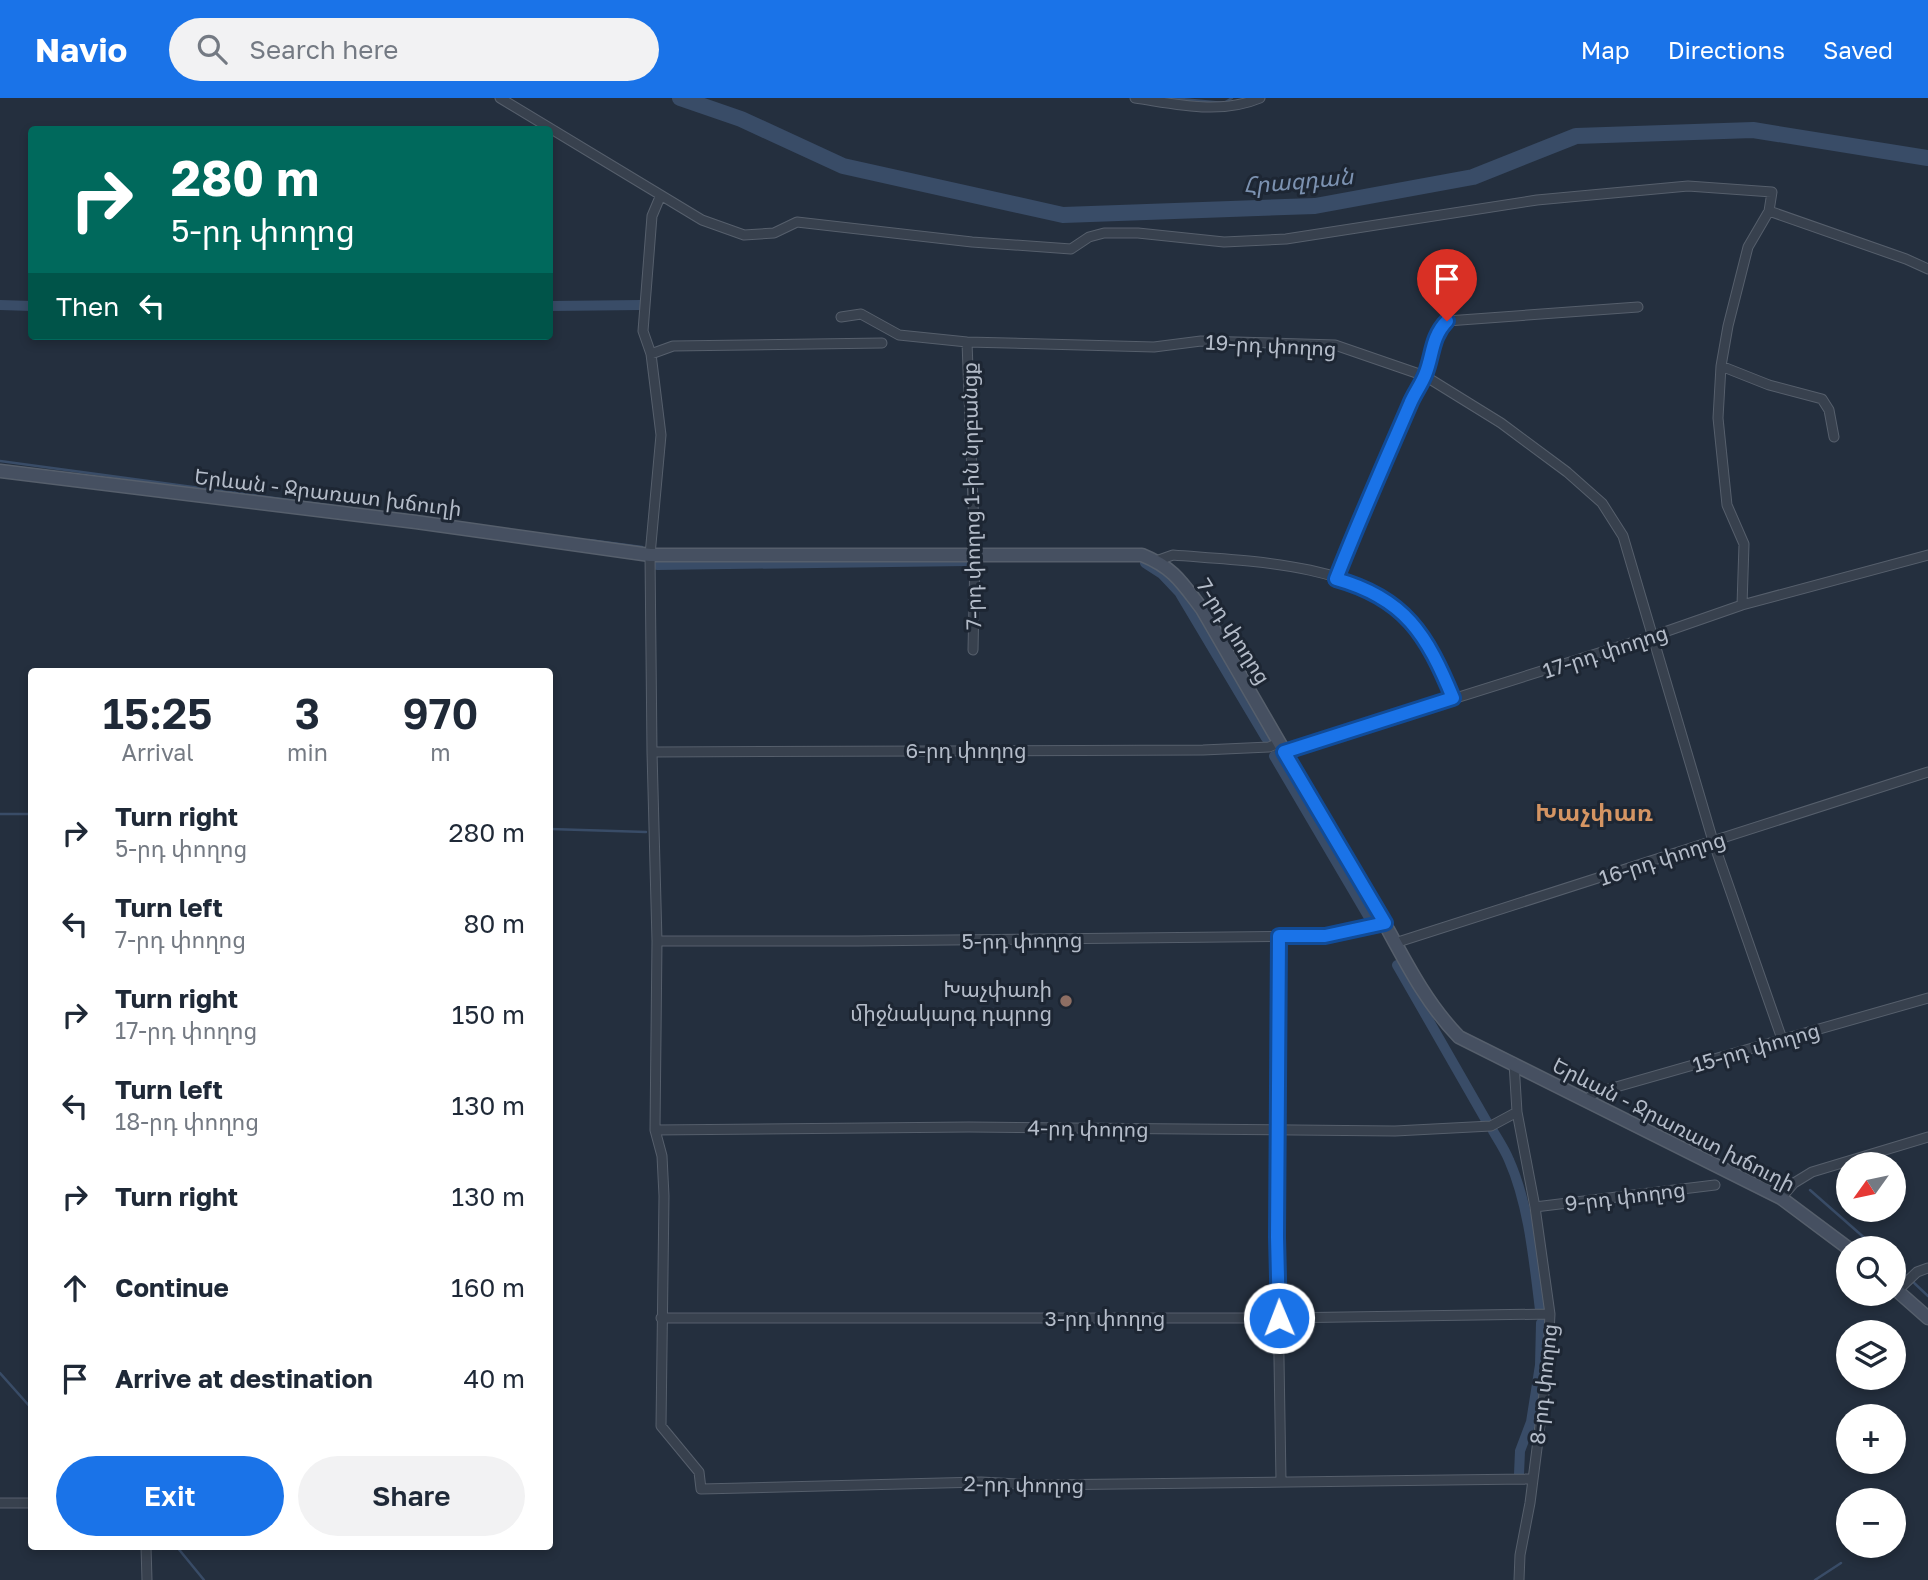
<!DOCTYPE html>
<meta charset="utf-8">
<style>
:root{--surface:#fff;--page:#f2f2f3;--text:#1f2937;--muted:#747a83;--accent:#1a73e8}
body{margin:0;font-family:"Golos Text","Noto Sans Armenian",sans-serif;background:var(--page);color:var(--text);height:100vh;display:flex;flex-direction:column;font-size:26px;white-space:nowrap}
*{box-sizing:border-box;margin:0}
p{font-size:23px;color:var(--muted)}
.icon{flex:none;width:38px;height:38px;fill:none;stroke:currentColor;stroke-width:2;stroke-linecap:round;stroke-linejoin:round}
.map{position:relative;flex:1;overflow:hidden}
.sheet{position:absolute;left:28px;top:570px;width:525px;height:882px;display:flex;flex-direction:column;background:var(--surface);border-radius:7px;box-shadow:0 4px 10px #0003}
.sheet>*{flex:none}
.guide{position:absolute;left:28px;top:28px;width:525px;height:214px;border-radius:7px;box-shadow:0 4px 10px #0003;background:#00695c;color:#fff;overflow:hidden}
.needle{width:46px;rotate:237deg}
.fabs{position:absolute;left:1836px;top:1054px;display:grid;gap:14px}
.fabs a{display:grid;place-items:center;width:70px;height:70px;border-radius:50%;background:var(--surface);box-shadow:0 4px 10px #0003;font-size:35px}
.pin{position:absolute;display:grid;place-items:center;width:60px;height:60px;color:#fff;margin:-72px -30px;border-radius:50% 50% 50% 0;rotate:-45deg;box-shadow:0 0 7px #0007}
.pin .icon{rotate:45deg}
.me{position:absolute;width:77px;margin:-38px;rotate:359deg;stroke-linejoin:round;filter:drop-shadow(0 0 5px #0008)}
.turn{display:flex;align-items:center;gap:24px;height:147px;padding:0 28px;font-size:32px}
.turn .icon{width:91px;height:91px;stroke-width:2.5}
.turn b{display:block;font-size:49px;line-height:60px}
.then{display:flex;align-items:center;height:66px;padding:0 28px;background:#0003;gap:14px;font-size:26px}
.eta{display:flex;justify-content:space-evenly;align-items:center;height:119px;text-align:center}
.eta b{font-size:42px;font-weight:600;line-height:49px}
.button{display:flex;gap:14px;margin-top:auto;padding:14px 28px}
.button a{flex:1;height:80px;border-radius:42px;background:var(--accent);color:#fff;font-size:28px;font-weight:600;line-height:80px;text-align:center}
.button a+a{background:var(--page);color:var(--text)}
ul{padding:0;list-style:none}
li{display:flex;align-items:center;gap:21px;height:91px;padding:0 28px}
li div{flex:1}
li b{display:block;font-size:26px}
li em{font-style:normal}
header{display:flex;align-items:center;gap:42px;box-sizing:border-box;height:98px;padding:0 35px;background:var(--accent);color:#fff}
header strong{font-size:33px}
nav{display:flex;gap:38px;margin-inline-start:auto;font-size:24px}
.search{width:490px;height:63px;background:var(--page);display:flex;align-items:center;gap:18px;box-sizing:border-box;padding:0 24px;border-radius:38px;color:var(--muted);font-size:26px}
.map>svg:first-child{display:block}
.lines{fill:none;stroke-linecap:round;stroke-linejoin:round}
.stream{stroke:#394c67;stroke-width:2.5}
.canal{stroke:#394c67;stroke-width:10}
.river{stroke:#394c67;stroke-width:16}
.street-casing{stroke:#565f6c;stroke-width:11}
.secondary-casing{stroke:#565f6c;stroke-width:15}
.street{stroke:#38414e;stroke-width:9}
.secondary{stroke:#465061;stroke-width:12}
.route-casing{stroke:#114b97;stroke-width:18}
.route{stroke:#1a73e8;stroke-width:12}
.education-dot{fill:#8d6e63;stroke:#1d2633;stroke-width:2.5}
.labels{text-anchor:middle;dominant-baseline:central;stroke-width:6;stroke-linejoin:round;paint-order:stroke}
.street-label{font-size:21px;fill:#b4bcc9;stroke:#1d2633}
.poi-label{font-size:21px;fill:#b4bcc9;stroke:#1d2633;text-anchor:end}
.water-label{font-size:23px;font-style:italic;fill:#7c92b1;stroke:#1d2633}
.quarter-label{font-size:24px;font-weight:bold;fill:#d59563;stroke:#1d2633}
</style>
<header>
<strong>Navio</strong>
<div class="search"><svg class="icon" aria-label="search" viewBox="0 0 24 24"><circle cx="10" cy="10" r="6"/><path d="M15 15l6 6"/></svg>Search here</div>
<nav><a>Map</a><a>Directions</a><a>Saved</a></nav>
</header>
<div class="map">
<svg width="1928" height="1482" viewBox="0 0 1928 1482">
<rect width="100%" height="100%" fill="#242f3e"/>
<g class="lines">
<path class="stream" d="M1171,0L1224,5L1232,0
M0,363L340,409
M589,442L642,449
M0,716H32
M550,731L646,734
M1810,1092L1876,1150
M1894,1166L1928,1198
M0,1275L32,1311
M177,1449L204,1482
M1815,1482L1841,1465"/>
<path class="canal" d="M0,207L32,208
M550,208L641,207
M1145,465L1162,476L1179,494L1266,640
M657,467L968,463
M1274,658L1368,818
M1397,867L1487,1024
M1493,1033C1499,1043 1505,1052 1509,1062C1529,1107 1534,1164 1540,1212
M1519,1376L1520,1353L1531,1324L1540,1267L1541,1225"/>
<path class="river" d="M680,0L741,21L843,68L1063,117L1315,108L1473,79L1576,38L1753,32L1928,60"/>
<defs>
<path id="street" d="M500,0L702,122L744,137L774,135L797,124L972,144L1071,151L1089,139L1104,135H1138L1224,144L1286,141L1537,102L1688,88L1772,94L1769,113
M1135,0C1176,6 1220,17 1260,0
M660,99L652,118L643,233L651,256L661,337L650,457L652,654L657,843L655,1032L662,1058L664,1098L661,1328L699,1374L701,1391L981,1384L1035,1387L1532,1381
M841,219L861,216L899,237L967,244L1154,249L1201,243L1335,247L1425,278L1501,325L1567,374L1602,405L1623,438L1713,743L1782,941
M967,244L975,457L973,552
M651,256L673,248L882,245
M1721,268L1769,287L1822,301L1829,312L1834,339
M1156,463L1173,457C1246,463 1349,464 1407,517C1429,537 1442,572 1453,600
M1336,481C1360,420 1386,360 1412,301C1416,293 1422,286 1425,277C1433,258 1431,239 1447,223L1638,209
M1742,507L1744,446L1727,407L1718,320L1721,268L1728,228L1748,149L1769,113L1906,161L1928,171
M652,654L1203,652L1269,649L1279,645
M1284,654L1653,538L1742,507L1928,457
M1279,838L1277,1139L1281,1383
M657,843H858L1325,838L1385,825
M1395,845L1928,674
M1514,965L1517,1014L1535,1109L1550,1216L1547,1272L1530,1405L1520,1457L1519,1482
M1586,1002L1595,995L1928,900
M655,1032L969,1029L1395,1033L1491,1028L1517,1014
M1781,1100L1794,1085L1812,1074L1928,1039
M1535,1109L1715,1087
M1897,1193L1917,1174L1928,1170
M661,1220H1279L1550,1216
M0,1405H32
M146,1449L147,1482"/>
<path id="secondary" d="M0,373L416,424L650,457H1142C1174,470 1182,485 1202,511C1257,606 1312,702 1368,796C1397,845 1419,898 1459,939L1781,1100L1848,1150
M1894,1190L1928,1220"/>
</defs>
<use href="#street" class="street-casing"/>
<use href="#secondary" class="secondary-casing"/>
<use href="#street" class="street"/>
<use href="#secondary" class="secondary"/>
</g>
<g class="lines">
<defs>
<path id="route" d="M1279,1220L1277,1139L1279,838H1325L1385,825L1284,654L1453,600C1427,537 1405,500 1336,481C1359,422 1385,364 1410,306C1414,296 1421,287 1425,277C1433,258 1431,239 1447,223"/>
</defs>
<use href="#route" class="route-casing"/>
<use href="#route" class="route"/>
</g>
<circle class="education-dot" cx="1066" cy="903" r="7"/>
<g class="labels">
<g class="street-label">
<text transform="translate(1271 247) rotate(3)">19-րդ փողոց</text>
<text transform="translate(328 394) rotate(7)">Երևան - Ջրառատ խճուղի</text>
<text transform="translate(971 398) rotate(-91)">7-րդ փողոց 1-ին նրբանցք</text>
<text transform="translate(1234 533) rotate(58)">7-րդ փողոց</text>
<text transform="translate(1605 553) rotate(-18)">17-րդ փողոց</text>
<text x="966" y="652">6-րդ փողոց</text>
<text transform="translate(1662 760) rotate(-18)">16-րդ փողոց</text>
<text transform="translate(1022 842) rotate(-1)">5-րդ փողոց</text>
<text transform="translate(1756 949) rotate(-16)">15-րդ փողոց</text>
<text transform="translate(1674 1026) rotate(27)">Երևան - Ջրառատ խճուղի</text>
<text transform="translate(1088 1030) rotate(1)">4-րդ փողոց</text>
<text transform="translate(1625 1098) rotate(-7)">9-րդ փողոց</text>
<text x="1105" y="1220">3-րդ փողոց</text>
<text transform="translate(1543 1286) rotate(-84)">8-րդ փողոց</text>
<text transform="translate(1024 1386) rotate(1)">2-րդ փողոց</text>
</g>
<g class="poi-label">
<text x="1052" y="891">Խաչփառի<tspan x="1052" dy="24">միջնակարգ դպրոց</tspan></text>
</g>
<g class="water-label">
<text transform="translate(1298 82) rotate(-5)">Հրազդան</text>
</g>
<g class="quarter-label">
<text x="1594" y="713">Խաչփառ</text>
</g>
</g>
</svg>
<div class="fabs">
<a><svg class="needle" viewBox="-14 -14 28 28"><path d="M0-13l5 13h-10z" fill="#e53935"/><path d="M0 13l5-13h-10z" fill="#747a83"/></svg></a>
<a><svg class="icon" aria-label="search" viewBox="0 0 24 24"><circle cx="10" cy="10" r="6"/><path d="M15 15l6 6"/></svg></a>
<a><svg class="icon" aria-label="layers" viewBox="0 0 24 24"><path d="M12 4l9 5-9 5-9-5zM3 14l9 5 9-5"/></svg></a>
<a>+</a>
<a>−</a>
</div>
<div class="pin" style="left:1447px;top:223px;background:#d93025"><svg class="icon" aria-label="arrive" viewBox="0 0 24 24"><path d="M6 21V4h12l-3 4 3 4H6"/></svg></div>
<svg class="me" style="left:1279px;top:1220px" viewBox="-20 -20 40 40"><circle r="17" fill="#1a73e8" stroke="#fff" stroke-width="3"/><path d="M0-11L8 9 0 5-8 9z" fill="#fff"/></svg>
<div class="guide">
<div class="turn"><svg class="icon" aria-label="right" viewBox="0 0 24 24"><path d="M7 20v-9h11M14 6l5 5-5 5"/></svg><div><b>280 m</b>5-րդ փողոց</div></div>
<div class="then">Then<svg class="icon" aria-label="left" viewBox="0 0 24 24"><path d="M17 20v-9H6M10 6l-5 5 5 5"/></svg></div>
</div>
<section class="sheet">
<div class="eta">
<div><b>15:25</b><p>Arrival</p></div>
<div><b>3</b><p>min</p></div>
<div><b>970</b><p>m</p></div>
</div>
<ul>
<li><svg class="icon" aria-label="right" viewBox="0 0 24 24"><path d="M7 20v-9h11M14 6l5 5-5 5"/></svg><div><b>Turn right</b><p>5-րդ փողոց</p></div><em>280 m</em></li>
<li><svg class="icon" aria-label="left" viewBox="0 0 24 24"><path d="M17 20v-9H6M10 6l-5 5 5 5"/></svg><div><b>Turn left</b><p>7-րդ փողոց</p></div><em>80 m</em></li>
<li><svg class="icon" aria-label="right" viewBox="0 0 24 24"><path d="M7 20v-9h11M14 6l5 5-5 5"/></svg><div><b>Turn right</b><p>17-րդ փողոց</p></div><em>150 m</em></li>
<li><svg class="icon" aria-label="left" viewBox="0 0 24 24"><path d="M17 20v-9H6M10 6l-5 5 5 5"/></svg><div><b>Turn left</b><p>18-րդ փողոց</p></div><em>130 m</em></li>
<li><svg class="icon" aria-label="right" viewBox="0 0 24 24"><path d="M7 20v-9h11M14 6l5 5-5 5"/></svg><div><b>Turn right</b></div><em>130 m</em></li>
<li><svg class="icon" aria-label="ahead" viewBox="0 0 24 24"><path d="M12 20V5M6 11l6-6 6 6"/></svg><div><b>Continue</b></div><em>160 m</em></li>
<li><svg class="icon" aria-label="arrive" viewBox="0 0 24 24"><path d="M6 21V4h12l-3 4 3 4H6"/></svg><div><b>Arrive at destination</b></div><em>40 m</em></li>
</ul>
<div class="button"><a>Exit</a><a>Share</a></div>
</section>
</div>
